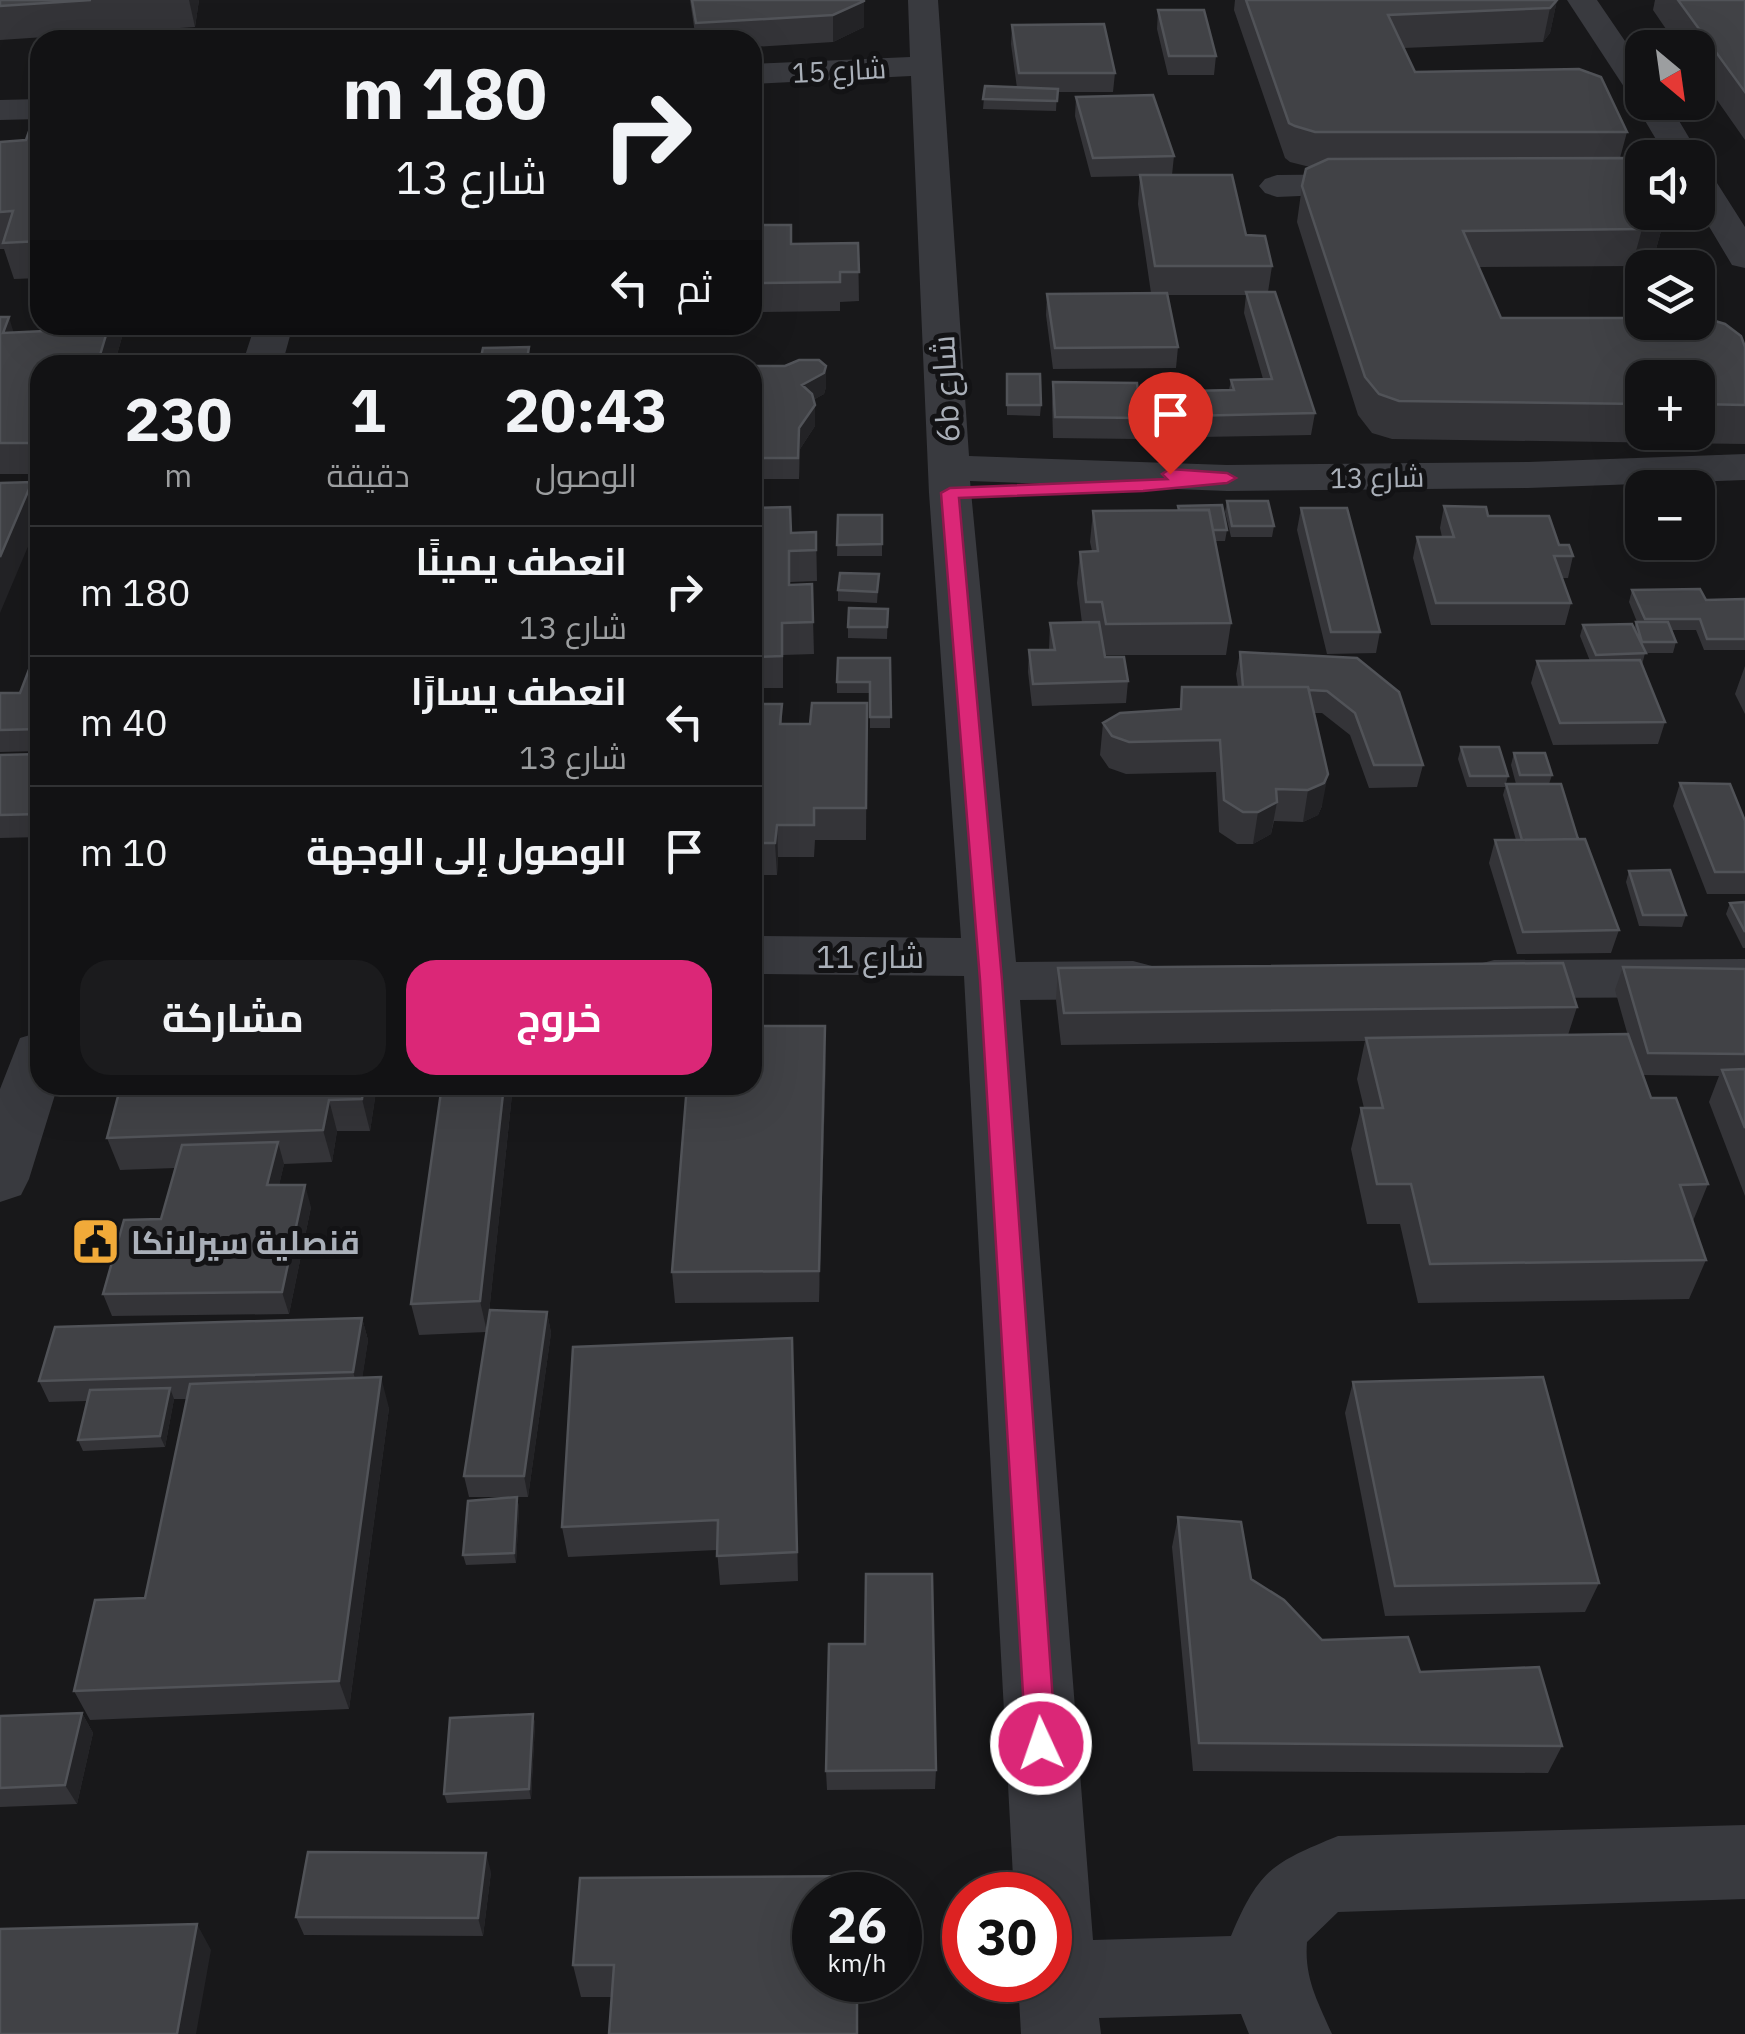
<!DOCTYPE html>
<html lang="ar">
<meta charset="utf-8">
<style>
:root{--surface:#121214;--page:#1b1b1d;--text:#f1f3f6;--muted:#9c9ea0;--line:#313234;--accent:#db2777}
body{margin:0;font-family:"IBM Plex Sans",Cairo,sans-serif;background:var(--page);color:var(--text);direction:rtl;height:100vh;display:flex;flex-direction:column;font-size:38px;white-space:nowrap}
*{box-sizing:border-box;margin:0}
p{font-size:32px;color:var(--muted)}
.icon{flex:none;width:55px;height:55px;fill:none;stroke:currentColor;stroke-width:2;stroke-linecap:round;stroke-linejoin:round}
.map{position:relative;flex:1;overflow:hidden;direction:ltr}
.panel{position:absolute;left:30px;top:355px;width:732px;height:740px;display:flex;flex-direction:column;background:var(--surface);border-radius:30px;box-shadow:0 10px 40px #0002,0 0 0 2px var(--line);direction:rtl}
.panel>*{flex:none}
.hud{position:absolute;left:30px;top:30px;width:732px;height:305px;border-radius:30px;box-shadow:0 10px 40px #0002,0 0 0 2px var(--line);direction:rtl;background:#121214;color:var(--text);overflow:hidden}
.needle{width:65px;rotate:151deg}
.buttons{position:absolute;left:1625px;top:30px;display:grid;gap:20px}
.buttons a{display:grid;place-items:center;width:90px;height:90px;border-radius:20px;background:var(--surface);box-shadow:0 10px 40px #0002,0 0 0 2px var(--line);font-size:50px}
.speed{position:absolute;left:792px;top:1872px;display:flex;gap:20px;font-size:50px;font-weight:700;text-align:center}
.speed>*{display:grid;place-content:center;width:130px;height:130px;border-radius:50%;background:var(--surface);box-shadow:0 10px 40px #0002,0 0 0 2px var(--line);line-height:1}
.speed small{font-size:25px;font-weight:400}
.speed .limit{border:15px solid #d22;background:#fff;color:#111}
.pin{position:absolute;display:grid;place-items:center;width:85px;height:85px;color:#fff;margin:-102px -42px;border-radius:50% 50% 50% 0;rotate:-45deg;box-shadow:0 0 10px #0007}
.pin .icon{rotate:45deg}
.me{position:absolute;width:110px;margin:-55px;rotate:357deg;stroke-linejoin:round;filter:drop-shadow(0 0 8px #0008)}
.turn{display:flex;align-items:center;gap:35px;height:210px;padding:0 50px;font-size:45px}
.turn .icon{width:130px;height:130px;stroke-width:2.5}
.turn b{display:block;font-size:70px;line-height:85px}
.then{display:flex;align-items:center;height:95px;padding:0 50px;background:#0003;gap:20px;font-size:38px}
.eta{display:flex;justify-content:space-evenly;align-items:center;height:170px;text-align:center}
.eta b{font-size:60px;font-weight:700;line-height:70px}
.action{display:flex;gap:20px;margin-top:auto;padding:20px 50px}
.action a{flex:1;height:115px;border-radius:30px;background:var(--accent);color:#fff;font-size:40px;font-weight:700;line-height:115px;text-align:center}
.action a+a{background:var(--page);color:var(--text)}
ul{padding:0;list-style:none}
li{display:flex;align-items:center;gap:30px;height:130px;padding:0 50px;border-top:2px solid var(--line)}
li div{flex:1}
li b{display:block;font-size:38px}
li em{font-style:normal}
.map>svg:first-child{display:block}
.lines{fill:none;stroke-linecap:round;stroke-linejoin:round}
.minor{fill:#393a3f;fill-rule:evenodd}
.wall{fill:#343438;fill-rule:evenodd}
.shaded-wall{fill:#232326}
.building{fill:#414246;stroke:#515358;stroke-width:2.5}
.route{fill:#db2777;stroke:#8e194d;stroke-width:2.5}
.labels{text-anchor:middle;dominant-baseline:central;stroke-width:10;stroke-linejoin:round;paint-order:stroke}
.far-street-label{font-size:28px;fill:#aab0b9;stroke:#131315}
.street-label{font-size:32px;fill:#aab0b9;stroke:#131315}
.poi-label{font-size:32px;font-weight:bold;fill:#aab0b9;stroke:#131315;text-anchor:start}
</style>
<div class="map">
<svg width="1745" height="2034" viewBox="0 0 1745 2034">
<rect width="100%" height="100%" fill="#18181a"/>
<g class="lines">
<path class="minor" d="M908,0H938L969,456L1227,465L1528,462L1745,454V480L1528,488L1227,491L970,481L1016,962L1133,961L1152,966L1160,980L1152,994L1133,999L1020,1000L1093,1940L1231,1936C1259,1870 1272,1863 1338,1836L1745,1825V1899L1338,1912L1307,1942C1304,1978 1318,2002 1332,2034H1249L1241,2014L1099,2018L1101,2034H1021L1018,1980H1050V1895H1014L964,976L752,974V936L961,938L929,493L911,76L752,84V64L910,57Z
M1567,0H1597L1642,66V102H1668L1701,158L1698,163V158H1667L1634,102L1637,98L1630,96Z
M40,99V119L0,120V100Z
M1698,169L1710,172L1745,227V268L1732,265L1698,208Z
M1379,174L1391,178L1397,185L1391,192L1277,197L1265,193L1259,186L1265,179L1277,175Z
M255,325H293L282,365H242Z
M1745,959V997L1494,998L1475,993L1467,979L1475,965L1494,960Z
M40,1032V1085H58L29,1179L21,1195L0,1202V1089L20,1038Z"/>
</g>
<path class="wall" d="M0,0H199L195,27L0,40Z
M690,0H864V27L833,42L752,47V40H696Z
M1235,0H1557L1550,33L1543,42L1404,48L1415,72L1627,132L1620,158L1666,213L1656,249L1651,260L1632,266L1479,267L1501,318L1745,347V444L1392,439L1372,433L1358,415L1297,222L1302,186L1310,167L1290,162L1285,158L1234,10ZM1642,378H1698V432H1642Z
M1655,0H1745V140L1698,73V48H1679L1653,10Z
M1158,10L1216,56L1214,75H1168L1157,29Z
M1012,25L1115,73L1113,92H1057L1056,111L983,109L985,86L1017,88L1011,44Z
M1076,97L1174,156L1172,175L1246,235L1272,266L1268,292L1315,413L1311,435L1142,438L1139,425L1138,439L1053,438L1052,403L1053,382L1138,399L1139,392L1229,390L1231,380L1263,379L1244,313L1246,295H1167L1178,347L1176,368L1053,369L1046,315L1047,294L1151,293L1138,204L1140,176L1091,177L1075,116Z
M40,117V278L14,279L4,249H0V142L26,140Z
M752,225L792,244L858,243L859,301L840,302V311L752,312Z
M0,317L14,333L122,337L114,365H40V474H0Z
M752,366H826V387L824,394L813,400L815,426L800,449L799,479H752Z
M1007,374L1041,405L1040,416L1007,415Z
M1227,501L1274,526L1272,537H1231L1225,512Z
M1178,506L1227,530L1225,541H1215L1231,623L1226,655H1105L1128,681L1126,703L1032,706L1028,672L1029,650H1049L1050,623H1082L1077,583L1080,552L1092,551L1090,542L1093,511L1178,510Z
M1444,506L1488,516L1573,556L1568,578H1562L1571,603L1565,625H1431L1413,558L1417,537H1442L1440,528Z
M752,508L791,533L816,532L817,581L790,582V585L812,584L814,654L783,655V688H752Z
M1301,508L1380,632L1376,653L1327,654L1297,530Z
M838,515H882V556H837Z
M879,574L877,603L838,601V590Z
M1632,590L1706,600L1745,599V650H1704L1696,630H1672L1676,642L1673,653H1645L1642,665L1665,722L1658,744L1553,745L1531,683L1537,661H1590L1580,636L1583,625L1634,628L1636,622H1637L1629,602Z
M888,609L887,639L848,638V627Z
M40,641V751L0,752V693H20Z
M1240,652L1357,658L1423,765L1417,787L1369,788L1350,735L1322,713H1314L1322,806L1318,815L1303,822L1274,821L1271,834L1253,844H1237L1219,832L1216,772L1126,774L1109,768L1100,755L1103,723L1180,709L1182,687H1238L1236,674Z
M890,658V728H870V693H837V682Z
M1745,666V714L1735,694Z
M867,703L866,840H815L814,857H778L777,875H752V704H782V724H810Z
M1461,747L1508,776L1505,787H1467L1458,759Z
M1514,753L1552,775L1549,784L1578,839L1619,930L1611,953L1517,954L1489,863L1495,840H1516L1503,795L1506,784H1516L1511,765Z
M40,754V837L0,838V755Z
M1680,783L1745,821V894H1707L1673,806Z
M1629,871L1686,915L1682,927L1639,926L1626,882Z
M1745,902V948H1743L1726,914L1730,903Z
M1623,967L1745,969V1196L1709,1102L1719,1076L1642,1075L1651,1098L1708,1184L1693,1221L1706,1260L1689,1299L1418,1303L1400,1224H1367L1351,1149L1361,1108H1364L1357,1079L1365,1041L1061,1045L1056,1000L1058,968L1577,1007L1568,1035L1628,1036L1615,990Z
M826,1058L819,1302L675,1303L672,1272Z
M121,1085H377L370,1131H337L332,1162L284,1164L279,1185L311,1207L289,1314L112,1316L103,1294L161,1219L175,1168L120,1170L107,1138Z
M442,1085H513L488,1322L547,1312L551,1333L528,1497H469L464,1476L486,1332L419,1335L411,1304Z
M362,1318L368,1340L362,1378L389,1408L349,1709L90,1720L74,1691L145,1598L187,1399H174L165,1447L83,1451L78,1440L87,1401L49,1402L39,1381Z
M794,1369L798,1581L720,1585L717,1550L568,1557L562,1527Z
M1353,1382L1599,1583L1585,1612L1385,1616L1345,1413Z
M517,1497L519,1508L516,1563L466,1565L463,1555Z
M1178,1517L1322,1640L1420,1672L1562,1746L1548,1773L1193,1771L1172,1547Z
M82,1713L93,1733L77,1804L0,1807V1716Z
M533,1714L535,1724L531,1799L447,1803L444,1794Z
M936,1770L935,1789L827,1790L826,1771Z
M491,1872L483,1936L304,1935L296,1917Z
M580,1878L857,2034L612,1997H581L573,1965Z"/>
<path class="shaded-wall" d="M189,0H199L195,27Z
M1557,0L1550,33L1543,42L1550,8Z
M864,1V27L833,42V15Z
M1666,213L1656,249L1651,260L1632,266L1642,229Z
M9,317L18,347L3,333Z
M109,325H118L122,337L114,365H97Z
M529,347L531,365H526Z
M826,366V387L824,394L802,406V385Z
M815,405V426L800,449L799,479V428Z
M40,421V474L30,443Z
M32,482L40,507V518L0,613V557Z
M1328,774L1322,806L1318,815L1303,822L1308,790Z
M1277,802L1271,834L1253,844L1258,812Z
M777,825L778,857L777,875L775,843Z
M825,1026L826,1058L819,1302V1271Z
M364,1085H377L370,1131L362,1099Z
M504,1085H513L487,1332L480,1301Z
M329,1100L337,1131L332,1162L323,1130Z
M278,1142L284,1164L274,1207L267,1185Z
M305,1185L311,1207L289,1314L282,1292Z
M547,1312L551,1333L528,1497L524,1476Z
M362,1318L368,1340L360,1394L353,1372Z
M381,1377L389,1408L349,1709L339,1681Z
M170,1388L174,1399L165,1447L160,1436Z
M517,1497L519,1508L516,1563L514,1553Z
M82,1713L93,1733L77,1804L65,1785Z
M533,1714L535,1724L531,1799L529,1789Z
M486,1853L491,1872L483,1936L478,1918Z
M197,1924L211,1950L196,2034H177Z"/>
<path class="building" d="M0,0H91L0,6Z
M692,0H864V1L833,15L696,23Z
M1246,0H1557L1550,8L1388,15L1415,72L1579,69L1601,77L1627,132H1315L1295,126L1289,123Z
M1678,0H1745V92Z
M1158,10H1204L1216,56H1169Z
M1104,24L1115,73H1019L1012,25Z
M985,86L1058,89L1057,101L983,99Z
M1153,95L1174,156L1093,158L1076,97Z
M34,117H40V241L3,243L13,211L0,212V142L26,140Z
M1630,158L1642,177V212H1666L1661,223L1642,229L1463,231L1501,318H1642V322H1698V318H1705L1725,324L1741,336L1745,347V405L1698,404V378H1642V404L1399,401L1379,394L1365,377L1302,186L1306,169L1328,159Z
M1140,175H1232L1246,235L1265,236L1272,266H1155Z
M752,225H791V244L858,243L859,272H840V282L752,283Z
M1246,292H1275L1315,413L1144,417L1139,392L1234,390L1231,380L1272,379Z
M1167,293L1178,347L1055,348L1047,294Z
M0,317H9L3,333L45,331L48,325H109L97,365H40V421L30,443H0Z
M529,347L526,365H455L457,357H481L483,348Z
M799,360H819L826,366L824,373L802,385L812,394L815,405L799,428L798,458H752V366H785Z
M1007,374H1040L1041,405H1007Z
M1053,382L1137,383L1140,418L1055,417Z
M32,482L0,557V483Z
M1227,501H1268L1274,526H1232Z
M1222,505L1227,530H1213L1209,510H1179L1178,506Z
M1444,506L1486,507L1488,516H1549L1559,545H1569L1573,556H1554L1571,603H1436L1417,537H1454Z
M790,507L791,533L816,532V550L789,551V585L812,584L813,622L782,623V656L752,657V508Z
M1301,508H1347L1380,632H1331Z
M1209,510L1231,623L1106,624L1102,602H1086L1080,552L1098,551L1093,511Z
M838,515H882V544L837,545Z
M840,573L879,574L877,592L838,590Z
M1700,589L1706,600L1745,599V639H1707L1700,619H1645L1632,590Z
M849,608L888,609L887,627H848Z
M1099,622L1105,657H1124L1128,681L1033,684L1029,650H1055L1050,623Z
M1636,622H1668L1676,642H1642Z
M1632,624L1646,653L1596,655L1583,625Z
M40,641V729L0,730V693H20Z
M1240,652L1357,658L1399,692L1423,765H1374L1355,713L1327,691L1309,690L1308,687H1243Z
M838,658H890L891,717H870V682H837Z
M1640,660L1665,722L1560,723L1537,661Z
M1182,687H1308L1328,774L1324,783L1308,790L1276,789L1277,802L1258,812H1243L1224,800L1220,740L1129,742L1112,736L1103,723L1120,713L1181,709Z
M812,703H867L866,808H814V825H777L775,843H752V704H782L780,724H810Z
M1461,747H1499L1508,776H1470Z
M1514,753H1545L1552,775H1520Z
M40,754V814L0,815V755Z
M1680,783L1730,784L1745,821V872H1715Z
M1506,784H1561L1578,839L1522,840Z
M1585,839L1619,930L1523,932L1495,840Z
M1670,870L1686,915H1643L1629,871Z
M1745,902V932L1730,903Z
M1563,963L1577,1007L1064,1013L1058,968Z
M1623,967L1745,969V1054L1648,1053Z
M752,1026H825L819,1271L672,1272L687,1085H752Z
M1628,1034L1651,1098H1676L1708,1184L1680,1185L1706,1260L1430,1264L1411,1184H1377L1361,1108H1383L1366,1038Z
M1745,1069V1128L1722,1070Z
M121,1085H364L362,1099L329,1100L323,1130L107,1138Z
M442,1085H504L480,1301L411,1304Z
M278,1142L267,1185H305L282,1292L103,1294L124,1220L161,1219L182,1145Z
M490,1310L547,1312L524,1476H464Z
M362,1318L353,1372L39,1381L55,1327Z
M792,1338L797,1552L717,1556L718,1520L562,1527L573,1347Z
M381,1377L339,1681L74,1691L95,1600L145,1598L190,1384Z
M1543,1377L1599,1583L1395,1586L1353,1382Z
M170,1388L160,1436L78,1440L90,1390Z
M517,1497L514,1553L463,1555L468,1501Z
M1178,1517L1241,1522L1251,1579L1284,1600L1322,1640L1408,1637L1420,1672L1539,1667L1562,1746L1199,1743Z
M866,1574H932L936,1770L826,1771L829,1644H865Z
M82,1713L65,1785L0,1788V1716Z
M533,1714L529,1789L444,1794L450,1718Z
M308,1852L486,1853L478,1918L296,1917Z
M857,1876V1895H815V1980H857V2034H609L614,1965H573L580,1878Z
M197,1924L177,2034H0V1929Z"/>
<path class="route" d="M1170,469L1227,473L1236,478L1227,483L1143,491L959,498L1002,980L1056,1744L1051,1754L1041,1758L1030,1754L1026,1744L980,980L941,493L950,488L1167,479L1162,474Z"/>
<defs>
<symbol id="civic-square" viewBox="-11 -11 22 22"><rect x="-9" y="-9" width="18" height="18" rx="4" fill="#f1aa39" stroke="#131315"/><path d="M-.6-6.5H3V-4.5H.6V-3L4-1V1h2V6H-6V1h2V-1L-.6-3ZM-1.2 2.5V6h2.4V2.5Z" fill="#111"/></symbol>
</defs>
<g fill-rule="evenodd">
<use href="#civic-square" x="68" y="1214" width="55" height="55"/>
</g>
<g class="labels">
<g class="far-street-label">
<text transform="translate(839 70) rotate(-3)">شارع 15</text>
<text transform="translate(1377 477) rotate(-1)">شارع 13</text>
</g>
<g class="street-label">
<text transform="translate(945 389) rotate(-93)">6b شارع</text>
<text x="870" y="956">شارع 11</text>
</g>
<g class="poi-label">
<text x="131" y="1242">قنصلية سيرلانكا</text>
</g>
</g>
</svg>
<div class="buttons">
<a><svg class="needle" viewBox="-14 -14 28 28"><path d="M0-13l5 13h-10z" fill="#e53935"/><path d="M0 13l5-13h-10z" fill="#9c9ea0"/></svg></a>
<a><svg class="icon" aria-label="sound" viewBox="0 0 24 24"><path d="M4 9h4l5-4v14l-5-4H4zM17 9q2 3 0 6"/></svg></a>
<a><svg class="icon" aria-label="layers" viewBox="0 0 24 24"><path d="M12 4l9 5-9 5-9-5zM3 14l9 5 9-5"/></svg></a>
<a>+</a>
<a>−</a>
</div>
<div class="speed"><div>26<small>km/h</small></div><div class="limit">30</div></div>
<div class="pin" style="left:1170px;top:474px;background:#d93025"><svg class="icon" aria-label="arrive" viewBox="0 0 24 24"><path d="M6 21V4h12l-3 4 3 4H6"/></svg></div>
<svg class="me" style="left:1041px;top:1744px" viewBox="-20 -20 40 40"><circle r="17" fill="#db2777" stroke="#fff" stroke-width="3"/><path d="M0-11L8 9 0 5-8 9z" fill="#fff"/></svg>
<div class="hud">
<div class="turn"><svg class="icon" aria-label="right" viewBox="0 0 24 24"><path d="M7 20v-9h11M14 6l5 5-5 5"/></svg><div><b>180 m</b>شارع 13</div></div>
<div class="then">ثم<svg class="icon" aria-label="left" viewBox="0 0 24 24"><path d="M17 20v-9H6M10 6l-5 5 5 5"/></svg></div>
</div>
<section class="panel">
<div class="eta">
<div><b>20:43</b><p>الوصول</p></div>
<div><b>1</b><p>دقيقة</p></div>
<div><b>230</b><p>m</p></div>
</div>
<ul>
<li><svg class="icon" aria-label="right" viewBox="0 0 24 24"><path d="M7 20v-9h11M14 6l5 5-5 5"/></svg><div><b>انعطف يمينًا</b><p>شارع 13</p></div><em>180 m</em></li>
<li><svg class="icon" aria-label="left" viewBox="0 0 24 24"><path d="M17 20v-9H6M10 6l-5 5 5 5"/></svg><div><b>انعطف يسارًا</b><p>شارع 13</p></div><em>40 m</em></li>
<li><svg class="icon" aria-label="arrive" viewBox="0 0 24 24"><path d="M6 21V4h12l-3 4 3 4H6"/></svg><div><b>الوصول إلى الوجهة</b></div><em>10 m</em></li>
</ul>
<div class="action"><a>خروج</a><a>مشاركة</a></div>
</section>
</div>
